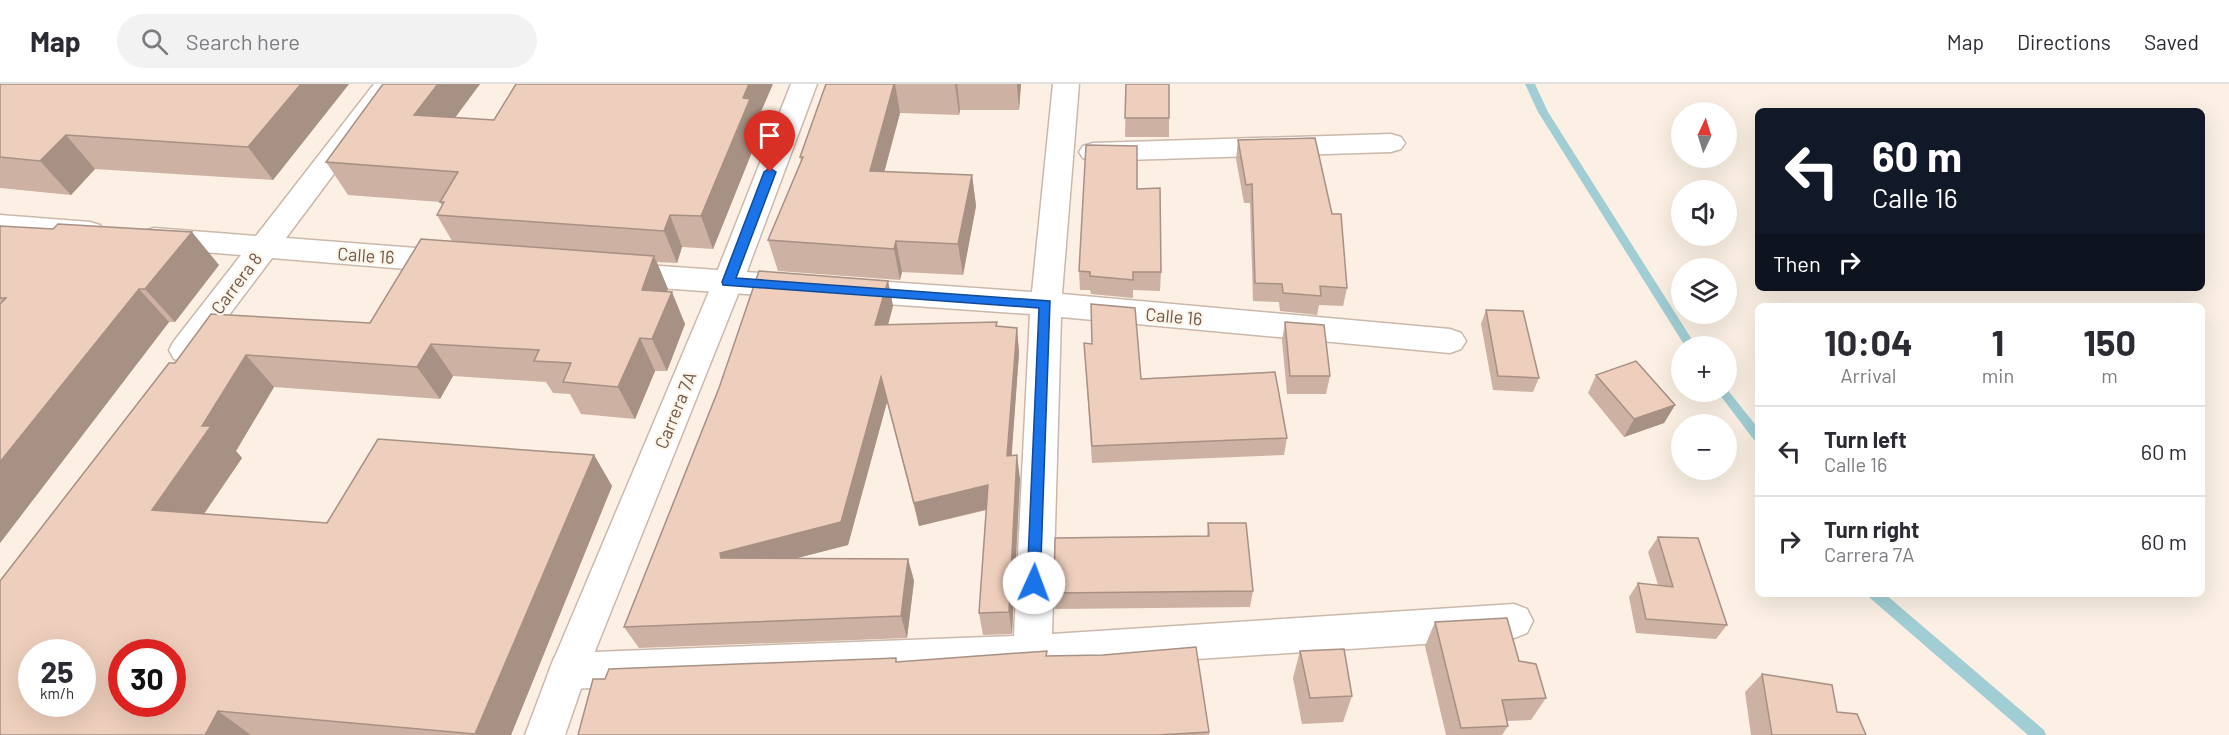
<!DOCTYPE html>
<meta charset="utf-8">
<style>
:root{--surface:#fff;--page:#f2f2f3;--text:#2b2b33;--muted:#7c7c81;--line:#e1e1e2}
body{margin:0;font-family:Barlow,sans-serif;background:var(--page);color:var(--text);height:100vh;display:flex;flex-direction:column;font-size:22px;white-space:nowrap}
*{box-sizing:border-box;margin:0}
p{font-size:20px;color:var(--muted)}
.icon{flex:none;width:33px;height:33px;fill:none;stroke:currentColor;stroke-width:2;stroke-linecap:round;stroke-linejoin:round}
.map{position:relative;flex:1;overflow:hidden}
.details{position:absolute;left:1755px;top:219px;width:450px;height:294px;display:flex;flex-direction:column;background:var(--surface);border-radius:9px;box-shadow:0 6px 24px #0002}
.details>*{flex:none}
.banner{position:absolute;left:1755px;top:24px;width:450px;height:183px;border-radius:9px;box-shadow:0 6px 24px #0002;background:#111827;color:#fff;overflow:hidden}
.needle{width:39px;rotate:4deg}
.buttons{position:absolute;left:1671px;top:18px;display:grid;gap:12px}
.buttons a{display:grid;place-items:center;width:66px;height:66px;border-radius:50%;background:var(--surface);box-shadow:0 6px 24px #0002;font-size:30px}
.speed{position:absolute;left:18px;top:555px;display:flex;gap:12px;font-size:30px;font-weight:700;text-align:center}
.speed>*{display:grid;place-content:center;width:78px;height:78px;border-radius:50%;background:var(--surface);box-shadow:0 6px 24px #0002;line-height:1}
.speed small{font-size:15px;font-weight:400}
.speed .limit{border:9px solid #d22;background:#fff;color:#111}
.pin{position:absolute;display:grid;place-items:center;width:51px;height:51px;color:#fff;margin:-62px -26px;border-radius:50% 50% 50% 0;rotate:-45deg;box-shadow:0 0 6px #0007}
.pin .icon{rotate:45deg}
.me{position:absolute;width:66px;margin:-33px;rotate:2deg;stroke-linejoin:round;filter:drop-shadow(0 0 4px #0008)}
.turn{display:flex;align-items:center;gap:21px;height:126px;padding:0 18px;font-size:27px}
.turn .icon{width:78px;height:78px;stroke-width:2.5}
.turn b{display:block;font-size:42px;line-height:51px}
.then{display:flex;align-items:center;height:57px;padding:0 18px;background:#0003;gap:12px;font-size:22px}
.eta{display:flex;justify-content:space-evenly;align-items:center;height:102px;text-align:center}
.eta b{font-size:36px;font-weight:700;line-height:42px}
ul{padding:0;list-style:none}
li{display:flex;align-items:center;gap:18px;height:90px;padding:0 18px;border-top:2px solid var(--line)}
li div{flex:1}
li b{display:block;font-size:22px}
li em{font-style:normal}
header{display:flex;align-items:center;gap:36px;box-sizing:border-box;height:84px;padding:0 30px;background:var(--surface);border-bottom:2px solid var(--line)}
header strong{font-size:28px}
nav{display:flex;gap:33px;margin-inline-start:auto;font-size:21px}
.search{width:420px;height:54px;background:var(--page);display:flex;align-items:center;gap:15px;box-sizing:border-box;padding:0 21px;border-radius:33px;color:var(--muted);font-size:22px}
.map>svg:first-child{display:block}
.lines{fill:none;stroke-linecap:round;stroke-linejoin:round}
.stream{fill:#a0ced4;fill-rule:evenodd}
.minor-casing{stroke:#cbb8aa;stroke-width:3}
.tertiary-casing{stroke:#cbb8aa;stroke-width:3}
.minor{fill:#fff;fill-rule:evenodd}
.tertiary{fill:#fff;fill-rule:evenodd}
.wall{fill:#cdb1a2}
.shaded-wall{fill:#a79084}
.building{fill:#eecebc;stroke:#a79084;stroke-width:1.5;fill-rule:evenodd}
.route{fill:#1a73e8;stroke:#114b97;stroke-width:1.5}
.labels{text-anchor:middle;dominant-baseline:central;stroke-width:4.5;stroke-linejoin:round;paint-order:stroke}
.street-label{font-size:18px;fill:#71574b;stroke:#fef5e9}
</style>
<header>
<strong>Map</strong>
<div class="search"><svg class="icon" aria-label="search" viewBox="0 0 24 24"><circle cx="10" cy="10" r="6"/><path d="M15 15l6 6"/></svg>Search here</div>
<nav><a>Map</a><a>Directions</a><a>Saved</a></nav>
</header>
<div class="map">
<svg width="2229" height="651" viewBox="0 0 2229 651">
<rect width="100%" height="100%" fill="#fbf0e3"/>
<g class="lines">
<path class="stream" d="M1525,0H1535L1548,28L1696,262H1685L1538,28Z
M1726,304L1758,344V358L1754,356L1720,311L1718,308H1726Z
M1868,510H1885L2044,646L2046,651H2028L1870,514Z"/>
<defs>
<path id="minor" d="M374,0H401L286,154L455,167L466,170L470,178L466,186L455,189L272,174L196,275L185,278L174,275L169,266L174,257L241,171L154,164L144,161L139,154L144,147L154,144L256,152Z
M1053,0H1079L1062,210L1450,245L1461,249L1466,257L1461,265L1450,269L1061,233L1052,550L1514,520L1527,525L1533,537L1527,549L1514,554L1032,586L568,605L554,600L549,587L554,574L568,569L1014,552L1030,230L617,201L606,198L602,190L606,182L617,179L1032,208Z
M1391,50L1401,53L1405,59L1401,65L1391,68L1093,77L1083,74L1079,68L1083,62L1093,59Z
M0,131L90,138L100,141L105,148L100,155L90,158L0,151Z"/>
<path id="tertiary" d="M791,0H817L743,198L587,587L565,651H525L549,587L713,198Z"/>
</defs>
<use href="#minor" class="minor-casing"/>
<use href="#tertiary" class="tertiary-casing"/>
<use href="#minor" class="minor"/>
<use href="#tertiary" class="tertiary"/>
</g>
<path class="wall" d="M0,0H349L273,96L95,85L71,111L0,104Z
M383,0H480L455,34L494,36L757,37L760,48L713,165L682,163L677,179L657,178L668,205L667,207L685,240L667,287H655L635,335L581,330L570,310L553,309L546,298L453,292L440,315L274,303L236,367L242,374L204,430L327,439L594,371L612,402L511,651H0L175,279L370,239L452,157L437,131L442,122L440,118L348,111L326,78Z
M826,0H1021L1019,26H960L959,31L900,29L884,88L972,91L976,122L963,191L902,188L900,196L778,187L768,156L801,78L800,73Z
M1126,0L1169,34V53H1125Z
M1238,56L1347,204L1343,222L1319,221L1317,231L1280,227L1279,218L1253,217L1250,119H1244L1236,75Z
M1137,105L1161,188L1160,207L1133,206V214L1091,210L1090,206H1080L1079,187Z
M0,142L219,181L175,238H169L0,459Z
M888,197L893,222L888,241L997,238V242L1017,244L1019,269L1011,371L1020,395L1012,550L983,551L979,529L987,426L919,442L887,318L848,461L797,474L908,475L914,497L907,554L639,564L624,543L719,304Z
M1486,226L1539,294L1533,308L1493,306L1481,240Z
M1285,238L1330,292L1326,310H1287L1282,256Z
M1084,259L1141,295L1287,354L1284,371L1092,379Z
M1596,291L1675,321L1664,339L1624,353L1588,309Z
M1208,439L1253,507L1250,523L1055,525L1054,509L1207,453Z
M1658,453L1727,541L1716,555L1636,549L1629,513L1638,499L1658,501L1648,468Z
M1435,538L1519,577L1546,614L1531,636L1507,637L1508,642L1502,651H1446L1425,562Z
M1047,567V572L1209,648V651H578L898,578Z
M1300,567L1352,612L1343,638L1302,640L1293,594Z
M1762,590L1837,628L1866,651H1751L1745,608Z"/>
<path class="shaded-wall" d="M301,0H349L273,96L248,63Z
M438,0H480L432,64L414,31Z
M749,0H773L757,37L760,48L713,165L701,132L743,14Z
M894,0H895L900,29L876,119L870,87Z
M955,0H957L960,26L959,31Z
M1017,0H1021L1019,26Z
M66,51L95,85L71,111L40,77Z
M972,91L976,122L963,191L958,160Z
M670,131L682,163L677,179L664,147Z
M192,148L219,181L175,238L145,205Z
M896,157L902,188L900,196L894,165Z
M654,172L668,205L656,238L642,206Z
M888,197L893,222L881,266L875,241Z
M139,205L169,238L0,459V378Z
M672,208L685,240L667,287L652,255Z
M1017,244L1019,269L1010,395L1007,372Z
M640,254L655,287L635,335L618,303Z
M431,260L453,292L440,315L417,283Z
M246,271L274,303L236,367L242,374L186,456L152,426L202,342Z
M881,293L887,318L848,461L731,491L721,474L720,469Z
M1675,321L1664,339L1624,353L1634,335Z
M594,371L612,402L511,651H477L475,650Z
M1017,371L1020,395L1012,550L1009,528Z
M988,401L992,424L919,442L914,419Z
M908,475L914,497L907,554L901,532Z
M218,627L251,651H205Z"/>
<path class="building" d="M0,0H301L248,63L66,51L40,77L0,73Z
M383,0H438L414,31L494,36L516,0H749L743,14L750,15L701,132L670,131L664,147L437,131L444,118H440L458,88L326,78Z
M826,0H894L870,87L972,91L958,160L896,157L894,165L768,156L803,73H800Z
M1126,0H1169V34H1125Z
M1315,54L1332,130H1341L1347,204L1320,202L1321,212L1283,209L1282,200L1255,199L1252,100L1246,101L1238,56Z
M1086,61L1137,62V105L1160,104L1161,188H1133V196L1090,192V188L1079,187Z
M58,140L192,148L145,205H139L0,378V220L6,214H0V142L53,145Z
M421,155L654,172L642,206L672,208L652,255L640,254L618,303L563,298L571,279L534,277L539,266L431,260L417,283L246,271L202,342H211L152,426L327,439L378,355L594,371L475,650L218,627L205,651H0V497L169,279H175L211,230L370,239ZM32,568H82V620H32ZM122,568H172V620H122Z
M759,187L888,197L875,241L997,238L996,242L1017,244L1007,372L1017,371L1009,528L979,529L988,401L914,419L881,293L841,438L720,469L721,474L908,475L901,532L624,543L719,304Z
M1091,220L1135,224L1141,295L1275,288L1287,354L1092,362L1084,259L1092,260Z
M1486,226L1523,227L1539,294L1498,292Z
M1285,238L1324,241L1330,292H1290Z
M1636,277L1675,321L1634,335L1596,291Z
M1208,439H1246L1253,507L1054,509L1055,454L1209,452Z
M1658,453L1698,454L1727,541L1646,535L1638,499L1673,503Z
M1507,534L1519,577L1536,580L1546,614L1502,616L1508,642L1461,644L1435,538Z
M1196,563L1209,648L1158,651H578L593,595H605L609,585L896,574V578L1047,567L1046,572L1103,571Z
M1344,565L1352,612L1310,614L1300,567Z
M1762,590L1832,601L1837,628L1857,630L1866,651H1772Z"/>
<path class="route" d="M770,84L776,88L736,194L1050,217L1040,504L1034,506L1027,499L1039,224L723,201L722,198L764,88Z"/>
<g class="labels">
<g class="street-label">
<text transform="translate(366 171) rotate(4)">Calle 16</text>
<text transform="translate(236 199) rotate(-53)">Carrera 8</text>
<text transform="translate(1174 232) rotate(5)">Calle 16</text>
<text transform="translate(675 326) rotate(-68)">Carrera 7A</text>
</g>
</g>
</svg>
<div class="buttons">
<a><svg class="needle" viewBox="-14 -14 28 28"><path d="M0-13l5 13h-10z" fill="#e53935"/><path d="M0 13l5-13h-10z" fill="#7c7c81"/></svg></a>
<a><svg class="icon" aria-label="sound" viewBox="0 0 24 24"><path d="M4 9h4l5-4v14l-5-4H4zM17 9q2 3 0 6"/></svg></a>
<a><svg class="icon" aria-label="layers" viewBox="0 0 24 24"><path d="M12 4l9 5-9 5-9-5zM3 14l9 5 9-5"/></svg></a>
<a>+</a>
<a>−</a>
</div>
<div class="speed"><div>25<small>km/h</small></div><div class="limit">30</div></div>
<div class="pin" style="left:770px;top:88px;background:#d93025"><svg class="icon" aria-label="arrive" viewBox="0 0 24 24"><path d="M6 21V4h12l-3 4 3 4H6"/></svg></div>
<svg class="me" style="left:1034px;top:499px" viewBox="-20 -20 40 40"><circle r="19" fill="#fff"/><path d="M0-13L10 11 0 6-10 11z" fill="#1a73e8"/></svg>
<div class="banner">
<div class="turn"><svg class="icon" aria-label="left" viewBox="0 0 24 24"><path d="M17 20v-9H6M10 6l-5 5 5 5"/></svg><div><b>60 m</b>Calle 16</div></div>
<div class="then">Then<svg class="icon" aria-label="right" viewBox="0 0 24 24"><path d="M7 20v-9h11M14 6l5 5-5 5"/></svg></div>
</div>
<section class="details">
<div class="eta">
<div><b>10:04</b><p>Arrival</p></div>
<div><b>1</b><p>min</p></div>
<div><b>150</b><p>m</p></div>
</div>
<ul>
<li><svg class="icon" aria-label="left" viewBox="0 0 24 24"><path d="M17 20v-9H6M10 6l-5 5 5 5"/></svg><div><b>Turn left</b><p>Calle 16</p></div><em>60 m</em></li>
<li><svg class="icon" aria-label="right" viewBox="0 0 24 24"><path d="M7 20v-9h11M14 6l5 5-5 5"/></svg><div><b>Turn right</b><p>Carrera 7A</p></div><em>60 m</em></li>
</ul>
</section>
</div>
